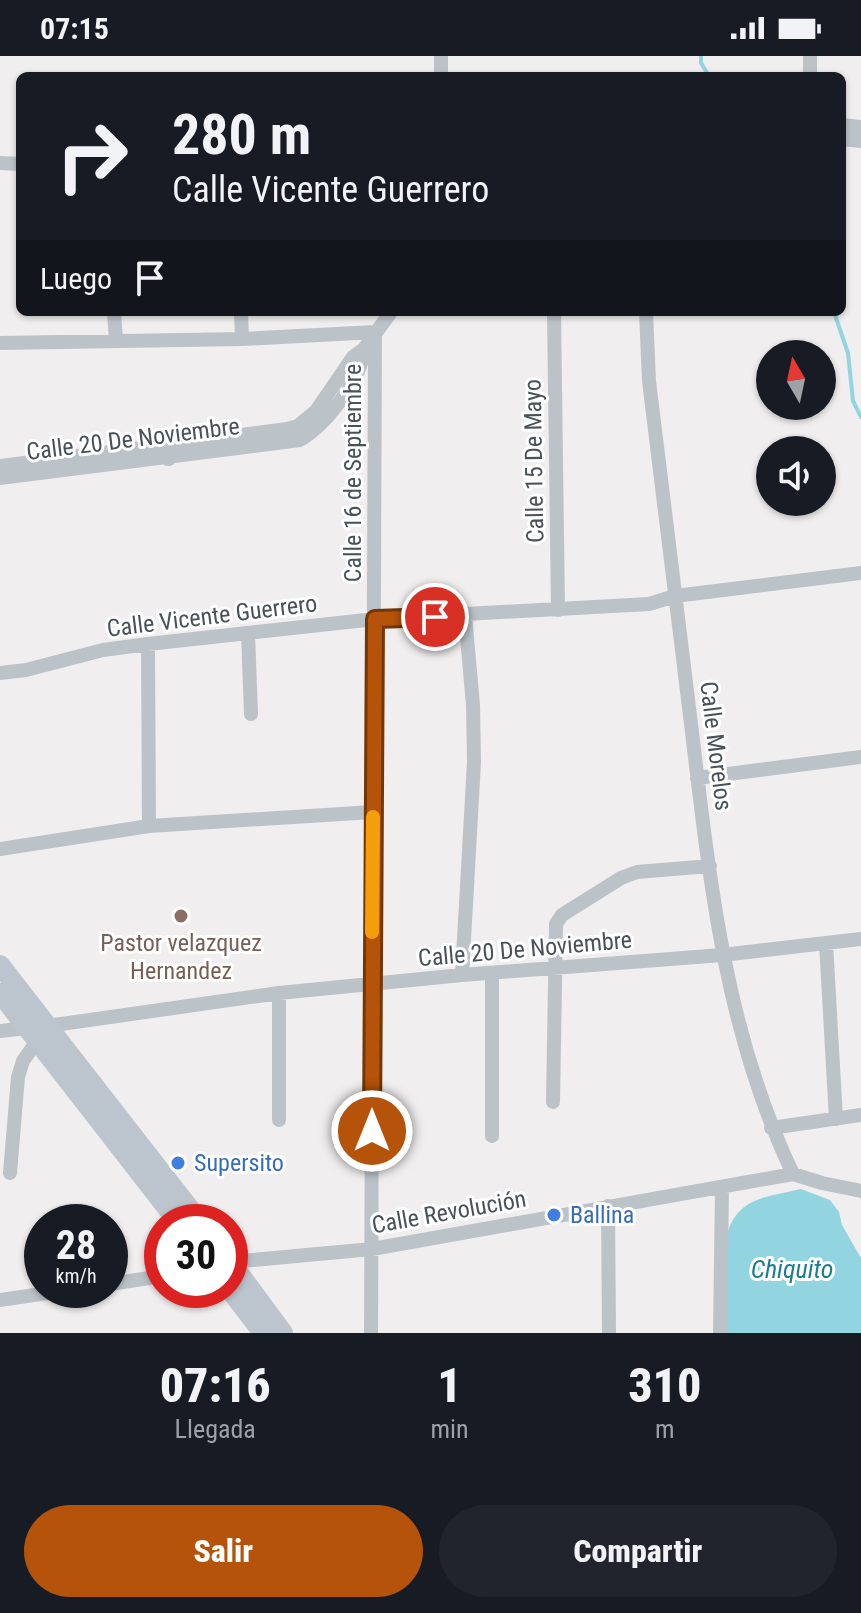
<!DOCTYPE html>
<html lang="es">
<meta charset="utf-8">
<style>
:root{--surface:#171b24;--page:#20242c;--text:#f1f3f6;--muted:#9ea1a6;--accent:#b45309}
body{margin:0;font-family:"Roboto Condensed",sans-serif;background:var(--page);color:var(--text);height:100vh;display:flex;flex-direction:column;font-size:30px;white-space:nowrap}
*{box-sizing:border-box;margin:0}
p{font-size:26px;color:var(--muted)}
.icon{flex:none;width:44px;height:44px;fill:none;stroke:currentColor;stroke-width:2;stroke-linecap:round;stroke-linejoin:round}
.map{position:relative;height:1277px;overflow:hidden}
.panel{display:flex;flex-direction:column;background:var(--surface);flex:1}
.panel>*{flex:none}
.hud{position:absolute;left:16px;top:16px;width:830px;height:244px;border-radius:12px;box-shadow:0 2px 6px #0004;background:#171b24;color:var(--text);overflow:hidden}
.needle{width:52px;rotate:351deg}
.tools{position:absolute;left:756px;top:284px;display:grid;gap:16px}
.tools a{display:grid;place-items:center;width:80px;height:80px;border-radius:50%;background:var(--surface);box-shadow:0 2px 6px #0004;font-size:40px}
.speed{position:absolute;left:24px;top:1148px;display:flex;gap:16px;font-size:40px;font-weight:700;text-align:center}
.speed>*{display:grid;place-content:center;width:104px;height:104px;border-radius:50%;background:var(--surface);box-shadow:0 2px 6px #0004;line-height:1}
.speed small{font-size:20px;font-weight:400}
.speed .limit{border:12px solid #d22;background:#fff;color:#111}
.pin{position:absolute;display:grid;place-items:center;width:68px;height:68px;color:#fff;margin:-34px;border:4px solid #fff;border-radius:50%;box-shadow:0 2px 8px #0007}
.me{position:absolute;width:88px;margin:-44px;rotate:0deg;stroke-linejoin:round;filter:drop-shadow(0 0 6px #0008)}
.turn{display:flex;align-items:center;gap:28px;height:168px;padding:0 24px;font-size:36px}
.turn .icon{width:104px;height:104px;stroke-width:2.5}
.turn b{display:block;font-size:56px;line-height:68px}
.then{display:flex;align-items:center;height:76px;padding:0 24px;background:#0003;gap:16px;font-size:30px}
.eta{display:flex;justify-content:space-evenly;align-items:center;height:136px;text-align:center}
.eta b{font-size:48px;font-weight:800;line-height:56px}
.cta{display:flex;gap:16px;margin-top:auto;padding:16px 24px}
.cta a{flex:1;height:92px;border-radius:48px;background:var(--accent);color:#fff;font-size:32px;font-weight:800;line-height:92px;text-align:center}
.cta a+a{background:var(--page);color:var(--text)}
.status{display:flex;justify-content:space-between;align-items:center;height:56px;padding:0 40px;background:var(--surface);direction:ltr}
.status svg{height:22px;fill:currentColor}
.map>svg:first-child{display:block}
.water{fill:#93d4e1}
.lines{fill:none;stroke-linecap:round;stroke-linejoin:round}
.stream{stroke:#93d4e1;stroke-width:4}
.minor{stroke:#bbc3c9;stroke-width:14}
.tertiary{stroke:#bbc3c9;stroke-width:18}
.secondary{stroke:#bcc5ce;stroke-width:20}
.route-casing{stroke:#753606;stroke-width:20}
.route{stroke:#b45309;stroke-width:14}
.slow{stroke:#f59e0b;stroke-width:14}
.education-dot{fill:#8d6e63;stroke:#fff;stroke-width:3}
.shop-dot{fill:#3f7fe0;stroke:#fff;stroke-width:3}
.labels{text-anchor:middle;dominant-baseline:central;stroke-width:6;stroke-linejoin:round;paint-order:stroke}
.street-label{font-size:24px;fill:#485259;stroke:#fff}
.education-label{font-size:24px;fill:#785e54;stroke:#fff}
.shop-label{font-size:24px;fill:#366cbe;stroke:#fff;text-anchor:start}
.water-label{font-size:26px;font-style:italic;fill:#1c7c90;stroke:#fff}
</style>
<div class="status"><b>07:15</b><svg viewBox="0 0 49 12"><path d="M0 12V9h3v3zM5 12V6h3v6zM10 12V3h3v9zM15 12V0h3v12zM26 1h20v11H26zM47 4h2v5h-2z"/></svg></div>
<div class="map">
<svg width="861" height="1277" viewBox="0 0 861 1277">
<rect width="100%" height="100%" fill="#f0eeee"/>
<path class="water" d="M801,1133L830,1144L839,1156L842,1169L861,1202V1277H725L728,1175C740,1140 769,1141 801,1133Z"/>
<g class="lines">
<path class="stream" d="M701,0V7L709,20
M834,256L848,297L853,345L861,361"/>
<path class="minor" d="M441,0V20
M810,0V20
M842,69L861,71
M842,83L861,85
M0,107L20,108
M114,256L116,284
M241,256L242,283
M554,256L558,554
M646,256L649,325C663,442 678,559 692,676C710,828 726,978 793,1118
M0,287L242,283L375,276L371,1277
M0,410L287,373L298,370L316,355L353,301L364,293L391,256
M0,422L300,384C326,369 361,324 364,293
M248,577L251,658
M148,588L149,770
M0,617L26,614L103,594L148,588L375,563L649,548L675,540L861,517
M697,722L861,701
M0,793L149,770L373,756
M826,887L836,1063
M462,919L474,706L473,649L465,559
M47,970L279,937L462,919L722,899L861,883
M0,975L27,972
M553,1046L556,868L562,859L621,822L637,816L710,810
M279,1064V937
M771,1072L861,1059
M492,1080V917
M10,1117L18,1021L23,1005L37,985
M608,1150L609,1277
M231,1206L372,1193L793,1118L822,1127L861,1135
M110,1228L162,1220
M0,1244L68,1234
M720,1277L722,1131"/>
<path class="tertiary" d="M166,389L168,401"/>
<path class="secondary" d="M0,909L200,1166
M0,937L178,1166
M230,1205L283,1277
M230,1234L263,1277"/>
</g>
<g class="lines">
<defs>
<path id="route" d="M372,1075L375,563L435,561"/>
</defs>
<use href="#route" class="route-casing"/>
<use href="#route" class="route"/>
<path class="slow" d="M372,876L373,761"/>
</g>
<circle class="education-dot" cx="181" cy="860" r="8"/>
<g class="shop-dot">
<circle cx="178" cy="1107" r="8"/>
<circle cx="554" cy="1159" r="8"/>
</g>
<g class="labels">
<g class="street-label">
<text transform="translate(133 383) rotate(-7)">Calle 20 De Noviembre</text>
<text transform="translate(534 405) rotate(-91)">Calle 15 De Mayo</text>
<text transform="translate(353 417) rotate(-90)">Calle 16 de Septiembre</text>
<text transform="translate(212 560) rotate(-7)">Calle Vicente Guerrero</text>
<text transform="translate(716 690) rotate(83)">Calle Morelos</text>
<text transform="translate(525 893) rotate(-5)">Calle 20 De Noviembre</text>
<text transform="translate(449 1156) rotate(-10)">Calle Revolución</text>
</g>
<g class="education-label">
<text x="181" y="887">Pastor velazquez<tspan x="181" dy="28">Hernandez</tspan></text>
</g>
<g class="shop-label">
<text x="194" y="1107">Supersito</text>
<text x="570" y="1159">Ballina</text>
</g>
<g class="water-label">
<text x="792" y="1213">Chiquito</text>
</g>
</g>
</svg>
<div class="tools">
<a><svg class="needle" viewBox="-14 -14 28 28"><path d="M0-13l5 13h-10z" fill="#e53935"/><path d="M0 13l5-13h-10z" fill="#9ea1a6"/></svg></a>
<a><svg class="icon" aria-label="sound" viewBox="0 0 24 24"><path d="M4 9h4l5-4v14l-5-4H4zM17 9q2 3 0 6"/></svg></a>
</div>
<div class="speed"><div>28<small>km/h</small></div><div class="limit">30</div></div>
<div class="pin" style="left:435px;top:561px;background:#d93025"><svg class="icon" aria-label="arrive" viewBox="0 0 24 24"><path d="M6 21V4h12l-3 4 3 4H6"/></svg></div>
<svg class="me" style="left:372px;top:1075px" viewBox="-20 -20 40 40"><circle r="17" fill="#b45309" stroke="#fff" stroke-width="3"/><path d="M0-11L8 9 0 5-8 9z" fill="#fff"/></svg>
<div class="hud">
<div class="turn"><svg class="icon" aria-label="right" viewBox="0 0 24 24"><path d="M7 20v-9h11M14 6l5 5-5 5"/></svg><div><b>280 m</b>Calle Vicente Guerrero</div></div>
<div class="then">Luego<svg class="icon" aria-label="arrive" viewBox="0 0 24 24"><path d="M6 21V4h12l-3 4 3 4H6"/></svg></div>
</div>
</div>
<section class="panel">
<div class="eta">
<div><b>07:16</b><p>Llegada</p></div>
<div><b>1</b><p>min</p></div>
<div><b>310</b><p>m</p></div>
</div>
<div class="cta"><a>Salir</a><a>Compartir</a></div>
</section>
